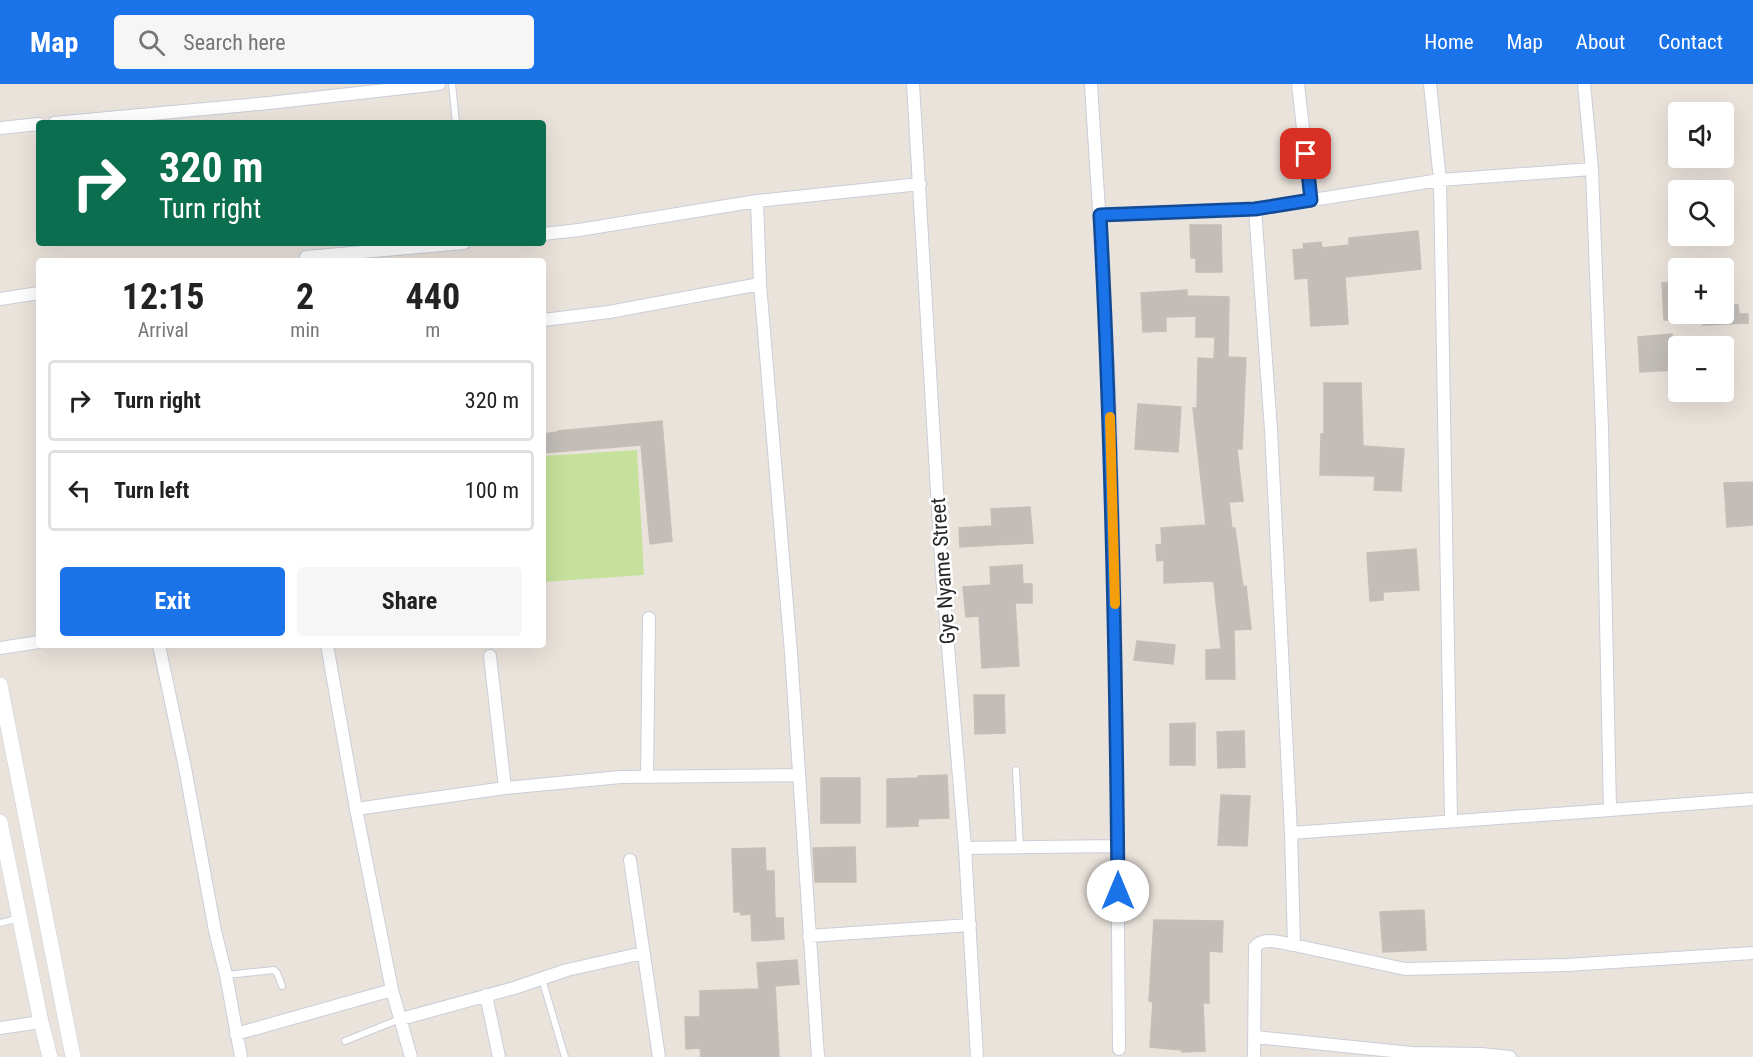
<!DOCTYPE html>
<meta charset="utf-8">
<style>
:root{--surface:#fff;--page:#f6f6f6;--text:#222;--muted:#767676;--line:#e0e0e0;--accent:#1a73e8}
body{margin:0;font-family:"Roboto Condensed",sans-serif;background:var(--page);color:var(--text);height:100vh;display:flex;flex-direction:column;font-size:22px;white-space:nowrap}
*{box-sizing:border-box;margin:0}
p{font-size:20px;color:var(--muted)}
.icon{flex:none;width:33px;height:33px;fill:none;stroke:currentColor;stroke-width:2;stroke-linecap:round;stroke-linejoin:round}
.map{position:relative;flex:1;overflow:hidden}
.drawer{position:absolute;left:36px;top:174px;width:510px;height:390px;display:flex;flex-direction:column;background:var(--surface);border-radius:6px;box-shadow:0 6px 24px #0002}
.drawer>*{flex:none}
.hud{position:absolute;left:36px;top:36px;width:510px;height:126px;border-radius:6px;box-shadow:0 6px 24px #0002;background:#0b6e4f;color:#fff;overflow:hidden}
.controls{position:absolute;left:1668px;top:18px;display:grid;gap:12px}
.controls a{display:grid;place-items:center;width:66px;height:66px;border-radius:6px;background:var(--surface);box-shadow:0 6px 24px #0002;font-size:30px}
.pin{position:absolute;display:grid;place-items:center;width:51px;height:51px;color:#fff;margin:-26px;border-radius:12px;box-shadow:0 3px 9px #0006}
.me{position:absolute;width:66px;margin:-33px;rotate:0deg;stroke-linejoin:round;filter:drop-shadow(0 0 4px #0008)}
.turn{display:flex;align-items:center;gap:21px;height:126px;padding:0 24px;font-size:27px}
.turn .icon{width:78px;height:78px;stroke-width:2.5}
.turn b{display:block;font-size:42px;line-height:51px}
.eta{display:flex;justify-content:space-evenly;align-items:center;height:102px;text-align:center}
.eta b{font-size:36px;font-weight:700;line-height:42px}
.primary-button{display:flex;gap:12px;margin-top:auto;padding:12px 24px}
.primary-button a{flex:1;height:69px;border-radius:6px;background:var(--accent);color:#fff;font-size:24px;font-weight:700;line-height:69px;text-align:center}
.primary-button a+a{background:var(--page);color:var(--text)}
ul{padding:0;list-style:none}
li{display:flex;align-items:center;gap:18px;height:81px;margin:0 12px 9px;padding:0 12px;border:3px solid var(--line);border-radius:6px}
li div{flex:1}
li b{display:block;font-size:22px}
li em{font-style:normal}
header{display:flex;align-items:center;gap:36px;box-sizing:border-box;height:84px;padding:0 30px;background:var(--accent);color:#fff}
header strong{font-size:28px}
nav{display:flex;gap:33px;margin-inline-start:auto;font-size:21px}
.search{width:420px;height:54px;background:var(--page);display:flex;align-items:center;gap:15px;box-sizing:border-box;padding:0 21px;border-radius:6px;color:var(--muted);font-size:22px}
.map>svg:first-child{display:block}
.pitch{fill:#c6e19b}
.building{fill:#c2bdb9;stroke:#c5bfb6;stroke-width:1.5}
.lines{fill:none;stroke-linecap:round;stroke-linejoin:round}
.service-casing{stroke:#caced9;stroke-width:8}
.minor-casing{stroke:#caced9;stroke-width:14}
.tertiary-casing{stroke:#caced9;stroke-width:16}
.service{stroke:#fff;stroke-width:6}
.minor{stroke:#fff;stroke-width:12}
.tertiary{stroke:#fff;stroke-width:15}
.route-casing{stroke:#114b97;stroke-width:15}
.route{stroke:#1a73e8;stroke-width:10}
.slow{stroke:#f59e0b;stroke-width:10}
.labels{text-anchor:middle;dominant-baseline:central;stroke-width:5;stroke-linejoin:round;paint-order:stroke}
.street-label{font-size:21px;fill:#292929;stroke:#fff}
</style>
<header>
<strong>Map</strong>
<div class="search"><svg class="icon" aria-label="search" viewBox="0 0 24 24"><circle cx="10" cy="10" r="6"/><path d="M15 15l6 6"/></svg>Search here</div>
<nav><a>Home</a><a>Map</a><a>About</a><a>Contact</a></nav>
</header>
<div class="map">
<svg width="1753" height="973" viewBox="0 0 1753 973">
<rect width="100%" height="100%" fill="#eae3dc"/>
<path class="pitch" d="M637,366L644,491L543,498V372Z"/>
<path class="building" d="M1190,141H1221L1222,188H1196V174H1191Z
M1418,147L1421,185L1345,193L1348,240L1311,242L1308,194L1295,195L1293,166L1304,165L1303,160L1321,158L1322,164L1349,161V154Z
M1676,198L1678,236H1664L1662,199Z
M1187,206V212L1229,213L1228,273L1246,274L1242,365H1237L1243,417L1229,418L1232,444H1235L1243,503L1246,502L1251,545L1234,546L1235,595H1206V566L1221,565L1214,499L1212,497L1164,499V476L1157,477L1156,461L1162,460L1161,444L1206,441L1193,324H1197L1198,274L1214,275L1215,253H1196V232L1166,233V247L1143,248L1141,209Z
M1724,221H1738L1739,230H1748V239L1703,241L1702,230H1724Z
M1672,250L1674,286L1640,288L1638,253Z
M1324,299H1361L1363,362L1404,365L1401,407L1374,406L1375,392L1320,391L1321,350H1324Z
M1138,320L1181,323L1178,368L1135,365Z
M662,337L672,457L650,460L641,361L543,369V350L558,348V347Z
M1753,398V441L1727,443L1724,399Z
M1030,423L1033,459L960,463L959,444L992,442L991,425Z
M1416,465L1419,506L1383,508V516L1370,517L1367,469Z
M1022,481L1023,500H1032V519H1015L1019,582L982,584L979,532L966,533L963,503L991,501L990,483Z
M1137,557L1175,561L1173,580L1134,576Z
M974,611H1004L1005,649L975,650Z
M1195,639V681H1170V640Z
M1244,647L1245,683L1218,684L1217,648Z
M947,691L949,734L918,735V742L887,743V695L918,694V692Z
M821,694H860V739H821Z
M1221,711L1250,712L1247,762L1218,761Z
M855,763L856,798H815L813,764Z
M765,764L766,787H774L775,834H783L784,855L752,857L751,830L741,831V828H734L732,765Z
M1424,826L1426,866L1383,868L1380,828Z
M1154,836L1223,837L1222,868L1209,867V919H1203L1205,967L1182,968V966L1150,963L1153,918L1149,917Z
M797,876L799,900L775,902L779,973H701L700,964L686,965L685,933H700V907L759,905L757,879Z"/>
<g class="lines">
<defs>
<path id="service" d="M452,0L456,39
M1016,686L1020,763
M0,839L19,834
M226,891L274,886L277,889L282,902
M542,895L565,973
M345,957L400,935"/>
<path id="minor" d="M913,0L942,491L965,764L977,973
M1091,0C1097,102 1105,203 1109,305C1117,525 1117,745 1119,965
M1298,0L1311,116
M1430,0L1440,96L1451,736
M1584,0L1592,85L1602,345L1610,726L1753,715
M54,39L269,19L439,0
M0,44L39,40
M1592,85L1440,96L1255,125L1271,346L1291,749L1610,726
M757,117L760,200L791,569L818,973
M1100,131L1255,125
M543,150L579,146L757,117L920,100
M306,173L464,159
M0,215L39,209
M543,236L609,228L760,200
M159,561L185,684L215,847L226,891L241,973
M327,561L356,725L392,906L411,973
M0,564L39,558
M490,572L505,704
M647,693L649,534
M356,725L505,704L621,693L798,691
M965,764L1118,762
M630,776L659,973
M809,852L970,841
M1294,861L1405,885L1567,881L1753,869
M486,911L499,973
M401,935L514,904L567,886L643,869
M0,944L41,938
M236,950L392,906
M1255,953L1412,969L1481,970L1510,973
M1254,973L1255,863C1263,852 1282,859 1294,861L1291,749"/>
<path id="tertiary" d="M0,601L73,973
M0,738L41,938L50,973"/>
</defs>
<use href="#service" class="service-casing"/>
<use href="#minor" class="minor-casing"/>
<use href="#tertiary" class="tertiary-casing"/>
<use href="#service" class="service"/>
<use href="#minor" class="minor"/>
<use href="#tertiary" class="tertiary"/>
</g>
<g class="lines">
<defs>
<path id="route" d="M1118,807C1116,581 1112,356 1100,131L1255,125L1311,116L1306,70"/>
</defs>
<use href="#route" class="route-casing"/>
<use href="#route" class="route"/>
<path class="slow" d="M1110,333L1115,520"/>
</g>
<g class="labels">
<g class="street-label">
<text transform="translate(943 487) rotate(-94)">Gye Nyame Street</text>
</g>
</g>
</svg>
<div class="controls">
<a><svg class="icon" aria-label="sound" viewBox="0 0 24 24"><path d="M4 9h4l5-4v14l-5-4H4zM17 9q2 3 0 6"/></svg></a>
<a><svg class="icon" aria-label="search" viewBox="0 0 24 24"><circle cx="10" cy="10" r="6"/><path d="M15 15l6 6"/></svg></a>
<a>+</a>
<a>−</a>
</div>
<div class="pin" style="left:1306px;top:70px;background:#d93025"><svg class="icon" aria-label="arrive" viewBox="0 0 24 24"><path d="M6 21V4h12l-3 4 3 4H6"/></svg></div>
<svg class="me" style="left:1118px;top:807px" viewBox="-20 -20 40 40"><circle r="19" fill="#fff"/><path d="M0-13L10 11 0 6-10 11z" fill="#1a73e8"/></svg>
<div class="hud">
<div class="turn"><svg class="icon" aria-label="right" viewBox="0 0 24 24"><path d="M7 20v-9h11M14 6l5 5-5 5"/></svg><div><b>320 m</b>Turn right</div></div>
</div>
<section class="drawer">
<div class="eta">
<div><b>12:15</b><p>Arrival</p></div>
<div><b>2</b><p>min</p></div>
<div><b>440</b><p>m</p></div>
</div>
<ul>
<li><svg class="icon" aria-label="right" viewBox="0 0 24 24"><path d="M7 20v-9h11M14 6l5 5-5 5"/></svg><div><b>Turn right</b></div><em>320 m</em></li>
<li><svg class="icon" aria-label="left" viewBox="0 0 24 24"><path d="M17 20v-9H6M10 6l-5 5 5 5"/></svg><div><b>Turn left</b></div><em>100 m</em></li>
</ul>
<div class="primary-button"><a>Exit</a><a>Share</a></div>
</section>
</div>
